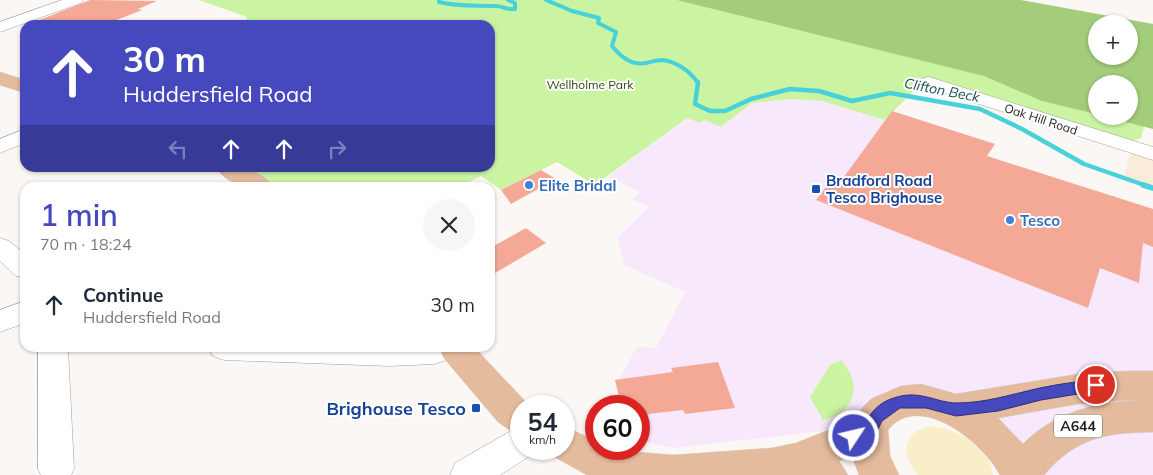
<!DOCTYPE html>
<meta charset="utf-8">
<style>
:root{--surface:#fff;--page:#f6f6f7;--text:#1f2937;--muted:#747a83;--accent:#4649be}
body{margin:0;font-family:Mulish,sans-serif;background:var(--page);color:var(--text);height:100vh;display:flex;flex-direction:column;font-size:19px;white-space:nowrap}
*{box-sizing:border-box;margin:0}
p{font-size:16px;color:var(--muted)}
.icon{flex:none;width:28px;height:28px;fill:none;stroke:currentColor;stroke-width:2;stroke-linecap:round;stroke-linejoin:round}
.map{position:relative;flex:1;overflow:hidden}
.details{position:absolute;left:20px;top:182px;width:475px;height:170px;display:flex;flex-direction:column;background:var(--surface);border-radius:15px;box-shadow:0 1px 4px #0004}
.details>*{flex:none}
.banner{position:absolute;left:20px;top:20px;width:475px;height:152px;border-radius:15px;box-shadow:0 1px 4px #0004;background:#4649be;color:#fff;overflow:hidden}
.tools{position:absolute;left:1088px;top:15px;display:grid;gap:10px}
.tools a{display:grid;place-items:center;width:50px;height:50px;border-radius:50%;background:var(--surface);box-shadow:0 1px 4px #0004;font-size:25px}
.speed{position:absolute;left:510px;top:395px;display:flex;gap:10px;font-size:25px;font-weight:700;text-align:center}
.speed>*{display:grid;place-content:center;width:65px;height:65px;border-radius:50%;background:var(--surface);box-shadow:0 1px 4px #0004;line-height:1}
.speed small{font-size:12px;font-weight:400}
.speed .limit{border:8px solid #d22;background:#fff;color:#111}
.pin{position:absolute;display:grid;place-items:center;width:42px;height:42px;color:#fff;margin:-21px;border:2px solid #fff;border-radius:50%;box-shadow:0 1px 5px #0007}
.me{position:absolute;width:55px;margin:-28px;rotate:55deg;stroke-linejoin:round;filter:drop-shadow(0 0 4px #0008)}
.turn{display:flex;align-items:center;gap:18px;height:105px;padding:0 20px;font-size:22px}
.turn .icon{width:65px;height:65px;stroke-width:2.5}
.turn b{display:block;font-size:35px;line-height:42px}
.lanes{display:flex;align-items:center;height:48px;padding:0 20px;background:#0003;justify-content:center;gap:25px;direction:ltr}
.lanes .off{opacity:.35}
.round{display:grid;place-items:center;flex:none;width:52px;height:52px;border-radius:26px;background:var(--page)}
.head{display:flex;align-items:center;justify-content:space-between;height:85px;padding:0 20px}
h1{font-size:30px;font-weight:600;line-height:38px;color:var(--accent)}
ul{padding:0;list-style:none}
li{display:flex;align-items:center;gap:15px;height:75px;padding:0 20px}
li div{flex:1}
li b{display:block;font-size:19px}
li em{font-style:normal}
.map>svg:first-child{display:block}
.commercial{fill:#f7e8fc}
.industrial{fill:#faecd8}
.green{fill:#caf4a2;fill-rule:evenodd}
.forest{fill:#a3cc7b;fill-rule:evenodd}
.sand{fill:#f8efc9}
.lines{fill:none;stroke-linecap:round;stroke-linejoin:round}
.stream-far2{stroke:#49d1da;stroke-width:4}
.stream-far1{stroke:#49d1da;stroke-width:4.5}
.stream{stroke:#49d1da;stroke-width:5.5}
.building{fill:#f4a997}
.minor-casing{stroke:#a19d9a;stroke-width:1}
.major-casing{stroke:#d6d6d6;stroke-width:1}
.minor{fill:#fff;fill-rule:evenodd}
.major{fill:#e5bb9d;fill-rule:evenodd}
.route{fill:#4649be;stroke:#2e2f7c}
.shop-dot{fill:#3f7fe0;stroke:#fff;stroke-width:2}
.transit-dot{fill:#1a4fb4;stroke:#fff;stroke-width:2}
.labels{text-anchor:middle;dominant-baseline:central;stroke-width:4;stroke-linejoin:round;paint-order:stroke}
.far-park-label{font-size:12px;fill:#2d460c;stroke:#fff}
.far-street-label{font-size:12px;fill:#1e1c1b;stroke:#fff}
.far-water-label{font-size:14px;font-style:italic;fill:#154f53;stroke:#fff}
.shield{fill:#fff;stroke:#62605f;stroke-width:1}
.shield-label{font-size:14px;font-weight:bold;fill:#1e1c1b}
.transit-label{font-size:15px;font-weight:bold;fill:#164399;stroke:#fff;text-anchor:start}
.shop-label{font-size:15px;font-weight:bold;fill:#366cbe;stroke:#fff;text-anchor:start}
.near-transit-label{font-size:18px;font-weight:bold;fill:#164399;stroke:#fff;text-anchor:end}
</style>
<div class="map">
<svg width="1153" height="475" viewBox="0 0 1153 475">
<rect width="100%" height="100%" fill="#fbf7f4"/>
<path class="commercial" d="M792,99L822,101L885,120L892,111L995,144L987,156L1153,209V475H1020L926,401L856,416L822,431L674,448L639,441V406H621L617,382L637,347L656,348L685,292L624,265L617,238L649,207L632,199L640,192L608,177L687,118L700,123L704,120L721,127L752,103L763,100Z"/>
<path class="industrial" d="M1131,151L1153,158V186L1124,178Z"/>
<path class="green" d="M199,0H833L946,24L1153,91L1141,138L1130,142L927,77L885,120L822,101L792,99L752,103L721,127L704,120L700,123L687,118L595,185L557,162L501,190L481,176L459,187H262L228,168H490V25H246L247,17ZM1096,84H1129V116H1096Z
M841,360C863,383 856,413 823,420L810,397L830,365Z"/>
<path class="forest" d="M677,0H1021L1153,24V129L1103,116H1129V84H1096V114L1042,101L984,76ZM1096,24H1129V56H1096Z"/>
<path class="sand" d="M928,426C955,427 990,445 993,475H918C902,456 901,434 928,426Z"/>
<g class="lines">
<path class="stream-far2" d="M439,0V2C458,7 476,5 496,6C503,6 507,10 515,9V3L508,0
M546,0L572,11L599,18L598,23L616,32L612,46C620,56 632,66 646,63C651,62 656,60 662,60C676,61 691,72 698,83"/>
<path class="stream-far1" d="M698,82L695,104L710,111H725L751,99L790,89L819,91L852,101L890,93L980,109L1022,129L1084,164L1147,186"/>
<path class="stream" d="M1143,185L1153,188"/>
</g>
<path class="building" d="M90,0L157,1L138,9L142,10L104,25H27Z
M892,111L995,144L987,156L1153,209V247L1143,243L1139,283L1100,268L1088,308L816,200L833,178L841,181Z
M541,170L556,179L511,204L501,190Z
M526,228L546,243L490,276V248Z
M718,362L735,408L685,414L683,410L639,415V406H621L615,380L673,372L671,368Z"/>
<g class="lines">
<defs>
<path id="minor" d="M62,0H83L81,3L0,32V22Z
M929,77L1153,147V160L923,86L920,82L923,78Z
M25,129V143L0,153V139Z
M0,238L9,241L25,254V278L16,276L0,261Z
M25,301V323L0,332V310Z
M38,348H68L74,469L71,475H41L38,469Z
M209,348H463L459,356L434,364L390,366L224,360L213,356Z
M521,427V449H535L533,454L500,475H450L455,463L509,432Z"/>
<path id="major" d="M0,72L25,80V93L0,85Z
M216,168C236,165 262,169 274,188C253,188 230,188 216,168Z
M439,348H475L524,400L533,406H521V434L508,429L498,422L443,357Z
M1128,371H1153V432C1105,433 1077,437 1044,475H1000C984,443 919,390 888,430L890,456L899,475H859L852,456L839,461L848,475H587L551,455L548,449H564V426L596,441V449L674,455L772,448L796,443L856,419L863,407L871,399L901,386L921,384L956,394L1078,374ZM1128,400H1140C1097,402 1054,412 1023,444L998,418L1078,404Z"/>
</defs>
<use href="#minor" class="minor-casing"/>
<use href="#major" class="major-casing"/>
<use href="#minor" class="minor"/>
<use href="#major" class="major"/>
</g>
<path class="route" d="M1096,379L1101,381L1103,385L1101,390L1096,391L1041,400L998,411L956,416L926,408H900L882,421L875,435L854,443L848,441L846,436L848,431L864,425C872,410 881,401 897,397C921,390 937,403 957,403C985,403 1013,394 1040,388C1058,384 1077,382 1096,379Z"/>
<g class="shop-dot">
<circle cx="529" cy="185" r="5"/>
<circle cx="1010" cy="220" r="5"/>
</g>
<g class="transit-dot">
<rect x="811" y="184" width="10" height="10" rx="2.5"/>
<rect x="471" y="403" width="10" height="10" rx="2.5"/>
</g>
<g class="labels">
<g class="far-park-label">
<text x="590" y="84">Wellholme Park</text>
</g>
<g class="far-street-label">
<text transform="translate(1041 119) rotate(18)">Oak Hill Road</text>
</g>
<g class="far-water-label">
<text transform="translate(942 90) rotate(11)">Clifton Beck</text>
</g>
<rect class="shield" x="1054" y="414.5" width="48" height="23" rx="4"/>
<g class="shield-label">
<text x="1078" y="426">A644</text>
</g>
<g class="transit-label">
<text x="826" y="180">Bradford Road<tspan x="826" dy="17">Tesco Brighouse</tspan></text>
</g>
<g class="shop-label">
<text x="539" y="185">Elite Bridal</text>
<text x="1020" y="220">Tesco</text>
</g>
<g class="near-transit-label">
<text x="466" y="408">Brighouse Tesco</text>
</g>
</g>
</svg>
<div class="tools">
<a>+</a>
<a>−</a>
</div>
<div class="speed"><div>54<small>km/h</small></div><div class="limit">60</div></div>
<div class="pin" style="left:1096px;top:385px;background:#d93025"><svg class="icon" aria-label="arrive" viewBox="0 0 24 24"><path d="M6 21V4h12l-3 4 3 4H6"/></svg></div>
<svg class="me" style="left:854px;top:436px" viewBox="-20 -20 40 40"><circle r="17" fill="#4649be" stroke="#fff" stroke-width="3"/><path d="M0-11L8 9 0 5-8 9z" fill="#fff"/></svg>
<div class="banner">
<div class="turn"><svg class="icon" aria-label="ahead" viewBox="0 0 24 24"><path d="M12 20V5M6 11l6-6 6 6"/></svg><div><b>30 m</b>Huddersfield Road</div></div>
<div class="lanes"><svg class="icon off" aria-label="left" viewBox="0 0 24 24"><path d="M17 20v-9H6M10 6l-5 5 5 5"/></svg><svg class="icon" aria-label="ahead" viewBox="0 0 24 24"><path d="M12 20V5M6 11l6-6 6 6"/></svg><svg class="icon" aria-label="ahead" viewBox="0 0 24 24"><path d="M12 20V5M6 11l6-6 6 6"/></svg><svg class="icon off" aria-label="right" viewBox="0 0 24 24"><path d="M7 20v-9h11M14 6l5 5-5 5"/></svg></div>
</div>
<section class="details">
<div class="head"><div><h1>1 min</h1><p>70 m · 18:24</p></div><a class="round"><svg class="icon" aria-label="close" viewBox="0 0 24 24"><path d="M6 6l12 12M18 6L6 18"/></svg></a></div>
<ul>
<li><svg class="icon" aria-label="ahead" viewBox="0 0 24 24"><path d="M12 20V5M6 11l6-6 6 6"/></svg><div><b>Continue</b><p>Huddersfield Road</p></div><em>30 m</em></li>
</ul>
</section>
</div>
